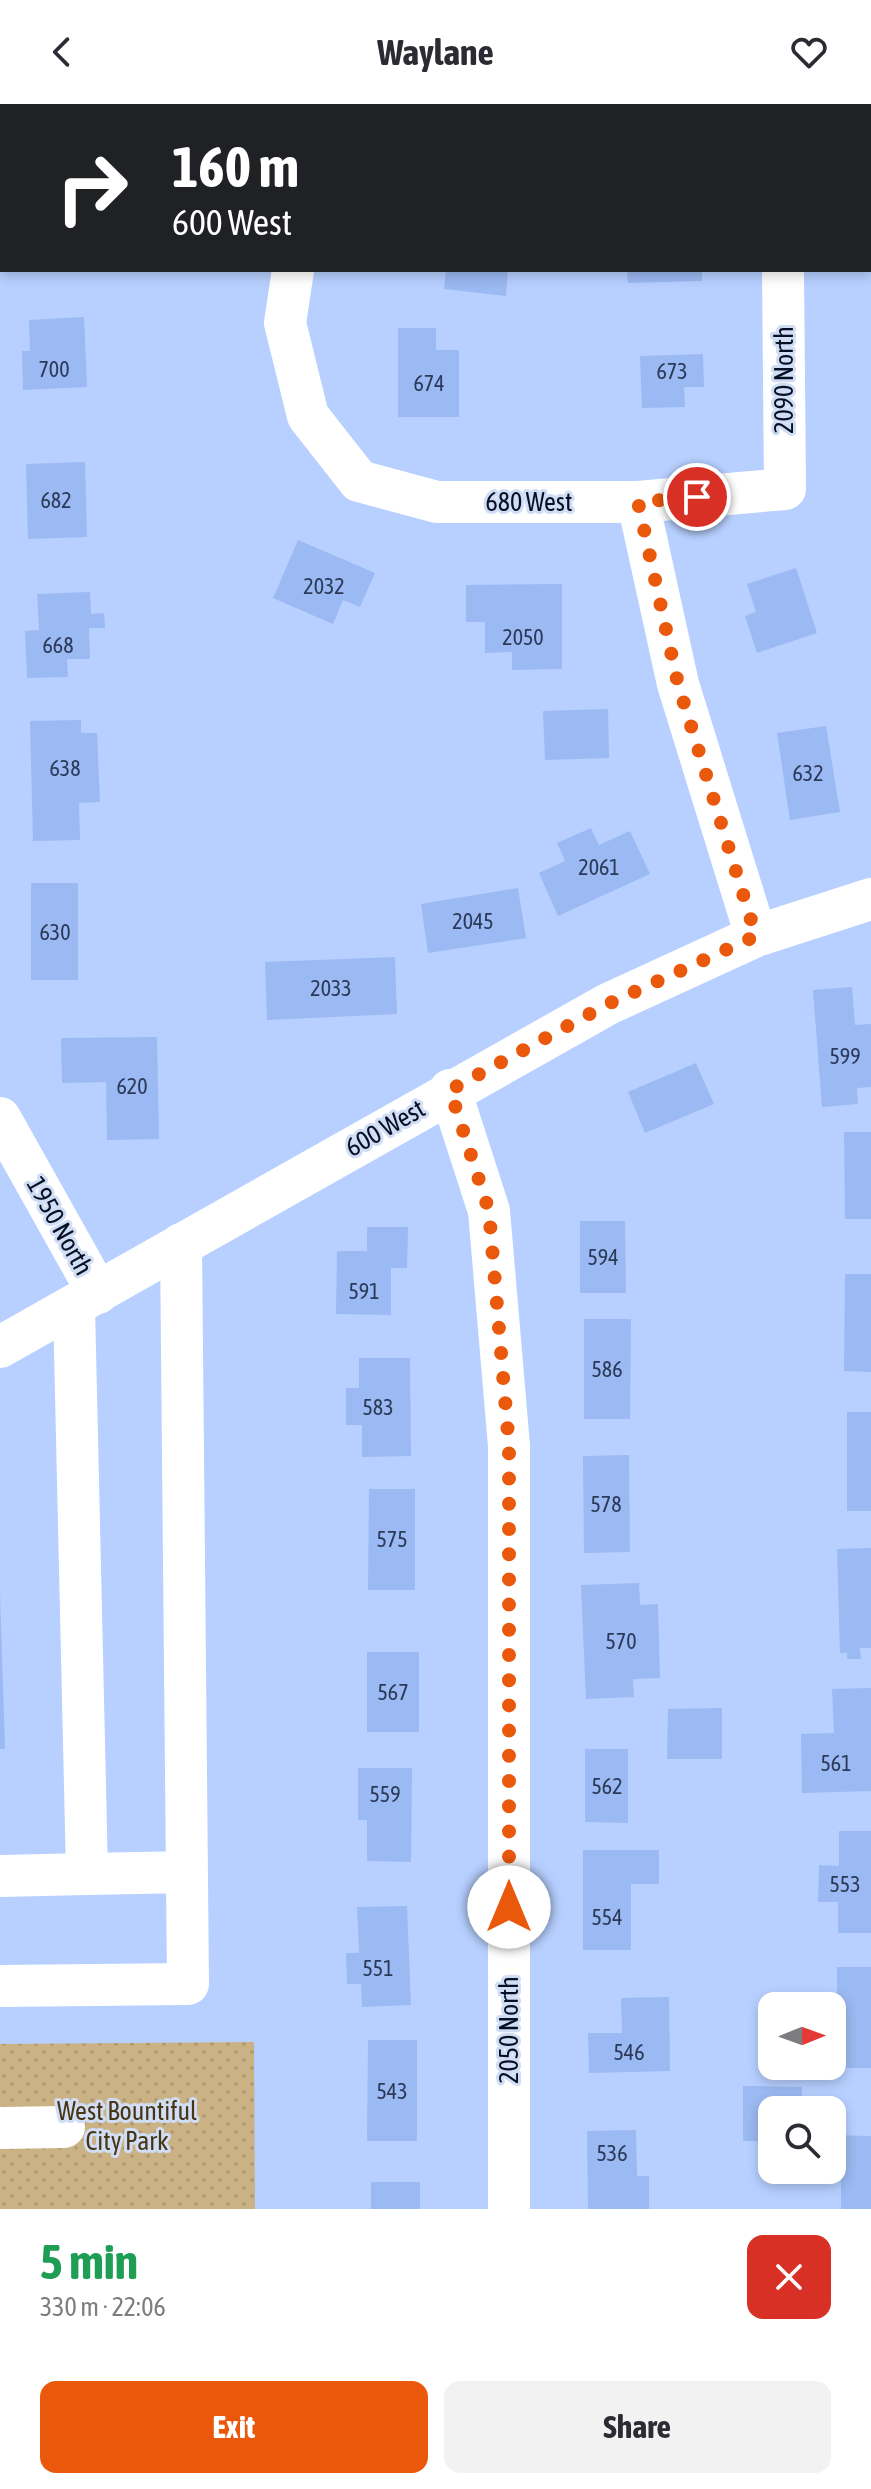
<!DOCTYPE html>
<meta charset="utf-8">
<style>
:root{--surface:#fff;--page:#f2f2f3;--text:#2b2b33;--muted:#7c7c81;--accent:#ea580c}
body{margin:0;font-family:"Asap Condensed",sans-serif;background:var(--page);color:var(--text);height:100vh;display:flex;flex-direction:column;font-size:30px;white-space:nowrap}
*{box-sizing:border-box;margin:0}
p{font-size:26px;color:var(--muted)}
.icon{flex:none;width:44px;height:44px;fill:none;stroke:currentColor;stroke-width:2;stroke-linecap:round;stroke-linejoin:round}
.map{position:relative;height:2105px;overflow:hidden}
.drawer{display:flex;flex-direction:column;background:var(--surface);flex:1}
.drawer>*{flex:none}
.hud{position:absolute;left:0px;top:0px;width:872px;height:168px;box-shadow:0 4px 12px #0003;background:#202124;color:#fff;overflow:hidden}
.needle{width:52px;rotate:89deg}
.controls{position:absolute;left:758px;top:1888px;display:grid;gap:16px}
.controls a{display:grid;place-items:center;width:88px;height:88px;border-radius:16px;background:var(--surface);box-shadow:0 4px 12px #0003;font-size:40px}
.pin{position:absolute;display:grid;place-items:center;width:68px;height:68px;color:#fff;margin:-34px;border:4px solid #fff;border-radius:50%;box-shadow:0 2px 8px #0007}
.me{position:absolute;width:88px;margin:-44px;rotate:0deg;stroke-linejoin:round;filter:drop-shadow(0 0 6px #0008)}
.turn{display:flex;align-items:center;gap:28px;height:168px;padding:0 40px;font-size:36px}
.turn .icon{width:104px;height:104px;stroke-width:2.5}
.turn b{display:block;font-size:56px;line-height:68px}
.round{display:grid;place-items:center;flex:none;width:84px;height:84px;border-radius:16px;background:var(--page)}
.overview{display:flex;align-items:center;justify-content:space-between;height:136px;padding:0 40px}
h1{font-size:48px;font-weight:700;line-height:60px;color:#1e9e55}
.button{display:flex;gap:16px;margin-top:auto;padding:16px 40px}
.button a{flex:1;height:92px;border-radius:16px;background:var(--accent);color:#fff;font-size:32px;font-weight:700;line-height:92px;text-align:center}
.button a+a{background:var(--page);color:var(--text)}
header{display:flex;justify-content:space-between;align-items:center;height:104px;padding:0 40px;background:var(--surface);font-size:36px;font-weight:700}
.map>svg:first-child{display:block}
.grass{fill:url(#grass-dots)}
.building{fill:#9bb9f2}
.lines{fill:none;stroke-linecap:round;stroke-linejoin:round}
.minor{stroke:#fff;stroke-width:42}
.route{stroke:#ea580c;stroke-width:14;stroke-dasharray:0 25.2}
.labels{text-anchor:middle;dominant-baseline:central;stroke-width:6;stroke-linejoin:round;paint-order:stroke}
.number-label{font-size:22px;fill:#2b3a58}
.street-label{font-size:26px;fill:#061024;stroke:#d0ddf5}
.park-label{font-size:26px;fill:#473512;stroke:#d0ddf5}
</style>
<header><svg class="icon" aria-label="back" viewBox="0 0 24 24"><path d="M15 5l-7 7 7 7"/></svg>Waylane<svg class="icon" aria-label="heart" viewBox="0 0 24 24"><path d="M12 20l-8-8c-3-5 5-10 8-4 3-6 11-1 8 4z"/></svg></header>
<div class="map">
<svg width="871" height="2105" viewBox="0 0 871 2105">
<defs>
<pattern id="grass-dots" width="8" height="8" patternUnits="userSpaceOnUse" patternTransform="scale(2)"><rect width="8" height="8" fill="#cab284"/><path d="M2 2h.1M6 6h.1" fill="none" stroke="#ac9872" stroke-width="1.8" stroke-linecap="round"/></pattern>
</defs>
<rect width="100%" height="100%" fill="#b7d0ff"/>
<path class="grass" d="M254,1938L255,2105H0V1940Z"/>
<path class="building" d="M446,166H508L506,192L444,185Z
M627,166H702V177L628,179Z
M84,213L87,283L23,286L22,247H30L29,216Z
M398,224H436V246H459V313H398Z
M703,250L704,283H684L685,303L642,304L640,252Z
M85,358L87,433L28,435L26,360Z
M298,436L375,469L360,503L343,496L333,520L273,494Z
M796,464L817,529L757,549L745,512L756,508L747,480Z
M562,480V565L512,566V548L485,549V518H466V481Z
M90,488L91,510L104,509L105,524H89L90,555H67L68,573L27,574L25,527L39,526L37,490Z
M608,605L609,654L545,656L543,607Z
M81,616V629H97L100,698L79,699L80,736L33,737L30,617Z
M826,622L840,708L790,716L777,629Z
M591,724L599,741L630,727L650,770L558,812L539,769L565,757L557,739Z
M31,779H78V876H31Z
M518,784L526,834L428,849L421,800Z
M395,853L397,910L267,916L265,858Z
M852,883L855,921L871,920V983L857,984L858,1000L822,1003L813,886Z
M157,933L159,1035L107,1036L106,978L62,979L61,934Z
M696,959L714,1000L645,1029L628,988Z
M844,1028H871V1115H845Z
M580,1117H625L626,1189H580Z
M367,1123H408L407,1164H391V1211L336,1210L337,1147H367Z
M845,1170H871V1268L844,1267Z
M584,1215H631L630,1315H584Z
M359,1254H410L411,1352L362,1353V1321H346V1284H359Z
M847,1308H871V1407H847Z
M629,1351L630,1448L584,1449L583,1352Z
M369,1385H415V1486H368Z
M871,1444V1544H860L861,1555H847V1549H840L837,1445Z
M639,1479L640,1501L658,1500L660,1574L633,1575L634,1593L586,1595L581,1481Z
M0,1488L5,1645H0Z
M367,1548H419V1628H367Z
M871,1584V1687L802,1689L801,1630L834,1629L832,1585Z
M722,1604V1655H667L668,1605Z
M585,1645H628V1719L585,1718Z
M358,1664H412L411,1758L367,1757V1716H358Z
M839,1727H871V1829H838V1798H818L819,1761L839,1762Z
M583,1746H659V1780H631V1846H583Z
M407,1802L411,1901L362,1903L361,1880H347L346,1849H359L357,1803Z
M837,1863H871V1964H837Z
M669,1893L670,1967L589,1969L588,1929H622L621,1894Z
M368,1936H417V2037H367Z
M743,1982L802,1983V2006H772V2037H743Z
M636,2026L637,2072H649V2105H588L587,2027Z
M832,2031L871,2032V2105H841V2066H832Z
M371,2078H420V2105H371Z"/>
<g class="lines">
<path class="minor" d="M782,0V2
M293,166L285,219L308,312L359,377L437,398H638L785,385L783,166
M638,398L678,580L756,832
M450,986L489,1107L509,1342V2105
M0,1014L98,1189
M0,1243L608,900L756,832L871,795
M87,1770L187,1768
M0,1772L87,1770L74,1202
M0,1882L188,1880L181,1140
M0,2024L64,2023"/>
</g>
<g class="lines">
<path class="route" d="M509,1803V1342L489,1107L450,986L608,900L756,832L678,580L638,398L697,393"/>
</g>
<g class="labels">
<g class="number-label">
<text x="54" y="265">700</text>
<text x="672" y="267">673</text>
<text x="429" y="279">674</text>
<text x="56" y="396">682</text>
<text x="324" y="482">2032</text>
<text x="523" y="533">2050</text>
<text x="58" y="541">668</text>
<text x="65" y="664">638</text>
<text x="808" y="669">632</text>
<text x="599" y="763">2061</text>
<text x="473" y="817">2045</text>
<text x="55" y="828">630</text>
<text x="331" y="884">2033</text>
<text x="845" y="952">599</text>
<text x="132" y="982">620</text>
<text x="603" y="1153">594</text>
<text x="364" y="1187">591</text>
<text x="607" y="1265">586</text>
<text x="378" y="1303">583</text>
<text x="606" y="1400">578</text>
<text x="392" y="1435">575</text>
<text x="621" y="1537">570</text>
<text x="393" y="1588">567</text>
<text x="836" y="1659">561</text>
<text x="607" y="1682">562</text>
<text x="385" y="1690">559</text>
<text x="845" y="1780">553</text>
<text x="607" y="1813">554</text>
<text x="378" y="1864">551</text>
<text x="629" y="1948">546</text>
<text x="392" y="1987">543</text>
<text x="612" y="2049">536</text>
</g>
<g class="street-label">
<text transform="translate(784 276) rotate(-90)">2090 North</text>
<text x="529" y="398">680 West</text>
<text transform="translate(385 1024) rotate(-30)">600 West</text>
<text transform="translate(60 1122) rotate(61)">1950 North</text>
<text transform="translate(509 1926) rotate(-90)">2050 North</text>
</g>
<g class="park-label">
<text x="127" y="2007">West Bountiful<tspan x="127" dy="30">City Park</tspan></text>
</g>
</g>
</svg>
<div class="controls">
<a><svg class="needle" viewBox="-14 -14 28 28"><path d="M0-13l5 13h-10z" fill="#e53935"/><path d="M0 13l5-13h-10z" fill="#7c7c81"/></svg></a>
<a><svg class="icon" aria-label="search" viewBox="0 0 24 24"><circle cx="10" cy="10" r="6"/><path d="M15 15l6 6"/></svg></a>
</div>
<div class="pin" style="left:697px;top:393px;background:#d93025"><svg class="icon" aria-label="arrive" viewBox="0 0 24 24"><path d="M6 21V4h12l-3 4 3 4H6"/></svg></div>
<svg class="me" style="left:509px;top:1803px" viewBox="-20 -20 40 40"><circle r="19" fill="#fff"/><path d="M0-13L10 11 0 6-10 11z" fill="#ea580c"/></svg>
<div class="hud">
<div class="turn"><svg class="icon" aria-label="right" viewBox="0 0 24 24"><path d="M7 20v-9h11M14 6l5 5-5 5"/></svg><div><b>160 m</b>600 West</div></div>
</div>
</div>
<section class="drawer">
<div class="overview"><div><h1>5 min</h1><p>330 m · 22:06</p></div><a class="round" style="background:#d93025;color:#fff"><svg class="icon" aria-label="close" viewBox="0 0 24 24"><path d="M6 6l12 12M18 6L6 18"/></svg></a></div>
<div class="button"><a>Exit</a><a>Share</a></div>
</section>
